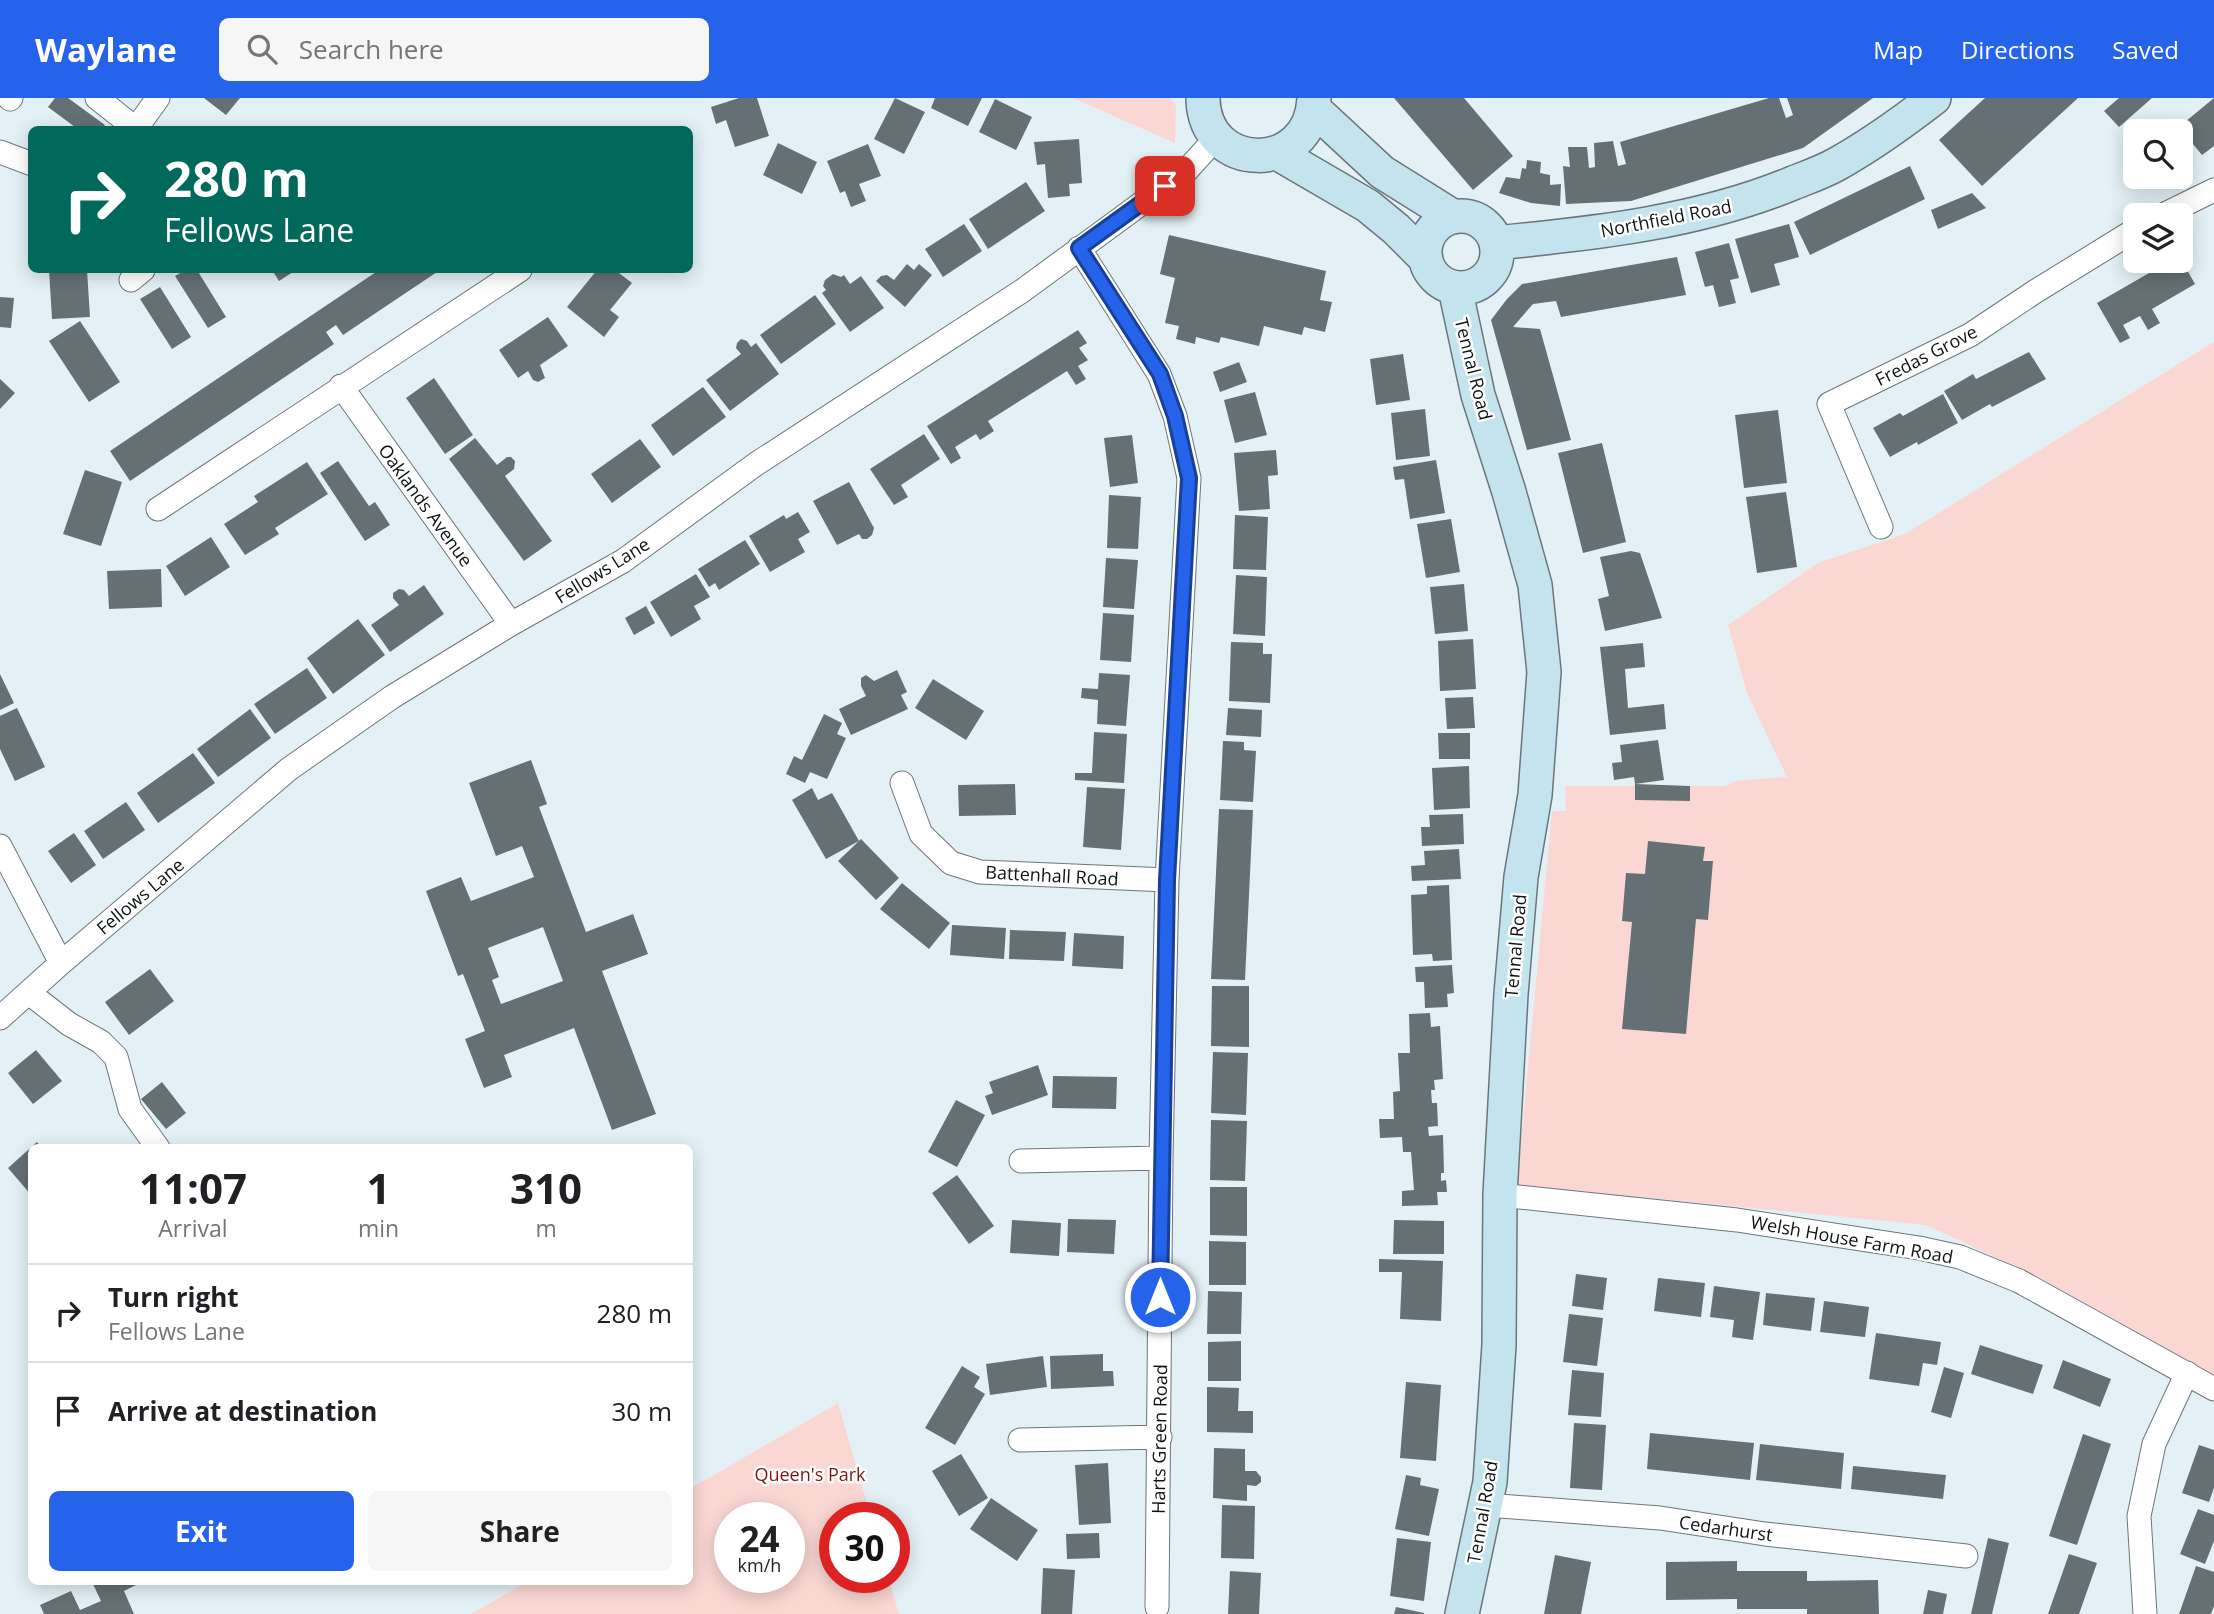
<!DOCTYPE html>
<style>
:root{--surface:#fff;--page:#f6f6f6;--text:#202124;--muted:#757577;--line:#e0e0e0;--accent:#2563eb}
body{margin:0;font-family:"Open Sans",sans-serif;background:var(--page);color:var(--text);height:100vh;display:flex;flex-direction:column;font-size:26px;white-space:nowrap}
*{box-sizing:border-box;margin:0}
p{font-size:23px;color:var(--muted)}
.icon{flex:none;width:38px;height:38px;fill:none;stroke:currentColor;stroke-width:2;stroke-linecap:round;stroke-linejoin:round}
.map{position:relative;flex:1;overflow:hidden}
.details{position:absolute;left:28px;top:1046px;width:665px;height:441px;display:flex;flex-direction:column;background:var(--surface);border-radius:10px;box-shadow:0 4px 18px #0003}
.details>*{flex:none}
.top-card{position:absolute;left:28px;top:28px;width:665px;height:147px;border-radius:10px;box-shadow:0 4px 18px #0003;background:#00695c;color:#fff;overflow:hidden}
.tools{position:absolute;left:2123px;top:21px;display:grid;gap:14px}
.tools a{display:grid;place-items:center;width:70px;height:70px;border-radius:10px;background:var(--surface);box-shadow:0 4px 18px #0003;font-size:35px}
.speed{position:absolute;left:714px;top:1404px;display:flex;gap:14px;font-size:35px;font-weight:700;text-align:center}
.speed>*{display:grid;place-content:center;width:91px;height:91px;border-radius:50%;background:var(--surface);box-shadow:0 4px 18px #0003;line-height:1}
.speed small{font-size:18px;font-weight:400}
.speed .limit{border:10px solid #d22;background:#fff;color:#111}
.pin{position:absolute;display:grid;place-items:center;width:60px;height:60px;color:#fff;margin:-30px;border-radius:14px;box-shadow:0 4px 10px #0006}
.me{position:absolute;width:77px;margin:-38px;rotate:0deg;stroke-linejoin:round;filter:drop-shadow(0 0 5px #0008)}
.turn{display:flex;align-items:center;gap:24px;height:147px;padding:0 21px;font-size:32px}
.turn .icon{width:91px;height:91px;stroke-width:2.5}
.turn b{display:block;font-size:49px;line-height:60px}
.eta{display:flex;justify-content:space-evenly;align-items:center;height:119px;text-align:center}
.eta b{font-size:42px;font-weight:700;line-height:49px}
.cta{display:flex;gap:14px;margin-top:auto;padding:14px 21px}
.cta a{flex:1;height:80px;border-radius:10px;background:var(--accent);color:#fff;font-size:28px;font-weight:700;line-height:80px;text-align:center}
.cta a+a{background:var(--page);color:var(--text)}
ul{padding:0;list-style:none}
li{display:flex;align-items:center;gap:21px;height:98px;padding:0 21px;border-top:2px solid var(--line)}
li div{flex:1}
li b{display:block;font-size:26px}
li em{font-style:normal}
header{display:flex;align-items:center;gap:42px;box-sizing:border-box;height:98px;padding:0 35px;background:var(--accent);color:#fff}
header strong{font-size:33px}
nav{display:flex;gap:38px;margin-inline-start:auto;font-size:24px}
.search{width:490px;height:63px;background:var(--page);display:flex;align-items:center;gap:18px;box-sizing:border-box;padding:0 24px;border-radius:10px;color:var(--muted);font-size:26px}
.map>svg:first-child{display:block}
.green{fill:#fad7d2;fill-rule:evenodd}
.building{fill:#657075;fill-rule:evenodd}
.lines{fill:none;stroke-linecap:round;stroke-linejoin:round}
.street-casing{stroke:#6b767b;stroke-width:25}
.secondary-casing{stroke:#6b767b;stroke-width:36}
.street{stroke:#fff;stroke-width:23}
.secondary{stroke:#c3e4ef;stroke-width:33}
.route-casing{stroke:#184099;stroke-width:18}
.route{stroke:#2563eb;stroke-width:12}
.labels{text-anchor:middle;dominant-baseline:central;stroke-width:5;stroke-linejoin:round;paint-order:stroke}
.street-label{font-size:18px;fill:#0d1213;stroke:#fff}
.park-label{font-size:18px;fill:#811412;stroke:#fff}
</style>
<header>
<strong>Waylane</strong>
<div class="search"><svg class="icon" aria-label="search" viewBox="0 0 24 24"><circle cx="10" cy="10" r="6"/><path d="M15 15l6 6"/></svg>Search here</div>
<nav><a>Map</a><a>Directions</a><a>Saved</a></nav>
</header>
<div class="map">
<svg width="2214" height="1516" viewBox="0 0 2214 1516">
<rect width="100%" height="100%" fill="#e3f1f6"/>
<path class="green" d="M1073,0H1169L1176,6L1175,45Z
M2214,244V1277L2038,1179L1926,1127L1517,1087L1552,713H1566L1565,688H1725L1735,683L1787,679L1747,595L1728,527L1818,465L1905,436Z
M838,1305L871,1419H835V1479H888L899,1516H471L527,1484H690V1391ZM730,1419H789V1479H730Z"/>
<path class="building" d="M55,0H68L105,27L102,32H79L48,9Z
M204,0H240L226,17Z
M739,0H757L769,38L735,49L726,22L716,26L711,9Z
M895,0L925,14L904,56L874,41Z
M935,0H982L968,28L931,10Z
M1394,0H1464L1513,58L1473,92Z
M1769,0H1779L1786,20L1793,17L1787,0H1873L1803,50L1631,103L1566,106L1563,68L1570,69L1568,49H1587L1589,70L1595,69L1594,45L1613,43L1618,68L1626,66L1620,44Z
M1985,0H2078L1982,88L1939,42Z
M2119,0H2152L2119,29L2104,13Z
M2214,0V48L2202,57L2179,29Z
M995,1L1032,19L1016,52L979,34Z
M1079,41L1082,85L1069,86L1070,98L1048,100L1045,66L1037,67L1034,44Z
M778,45L817,64L802,96L763,77Z
M868,46L881,78L859,86L866,103L851,109L845,93L840,95L827,63Z
M1527,62L1541,64L1540,75L1550,77V87L1561,86L1560,108L1531,105L1499,95L1506,79L1520,81L1522,70L1526,71Z
M1910,68L1925,101L1810,157L1794,124Z
M1026,84L1045,113L988,151L969,121Z
M1972,95L1986,110L1938,131L1931,112Z
M964,126L982,153L943,179L925,151Z
M1789,126L1799,159L1774,166L1780,187L1751,195L1735,141Z
M1169,137L1326,173L1320,202L1332,204L1325,234L1304,229L1302,237L1264,228L1259,248L1221,239L1219,245L1196,239L1195,246L1176,241L1179,228L1165,225L1175,180L1160,176Z
M1729,145L1739,180L1730,182L1736,205L1719,209L1713,187L1705,189L1695,154Z
M1677,159L1686,197L1561,219L1556,203L1533,206L1513,229L1540,231L1571,342L1527,352L1491,222L1507,201L1522,186Z
M2170,163H2182L2195,186L2152,211L2160,225L2148,232L2140,218L2123,227L2130,240L2120,245L2097,205Z
M907,166L914,172L919,166L932,177L905,209L876,183L881,178L887,177L894,182Z
M49,172H87L90,219L52,221Z
M186,172H197L226,219L208,230L175,178Z
M272,172H296L279,183Z
M379,172H436L437,174L343,237L336,227L326,234L334,246L130,383L110,353Z
M597,172H615L632,185L610,212L619,219L604,239L567,209Z
M833,176L841,179L844,177L850,186L861,178L884,210L850,234L822,195L826,192L823,188L825,182Z
M160,189L191,239L172,251L140,201Z
M815,197L836,226L781,266L760,237Z
M0,199L14,200L11,230L0,229Z
M548,219L568,248L540,267L545,280L538,284L533,282L528,273L518,280L499,252Z
M80,223L120,284L89,304L49,243Z
M1078,232L1087,245L1079,250L1088,262L1078,268L1086,281L1076,287L1067,273L988,323L994,333L980,342L976,336L955,349L961,360L951,366L927,328Z
M741,241L747,243L751,249L756,245L779,276L730,313L706,282L741,256L736,250L737,245Z
M2029,254L2046,281L1992,309L1990,306L1962,322L1944,293L1973,276L1976,281Z
M1403,256L1410,302L1376,307L1370,261Z
M1239,264L1247,284L1220,294L1213,274Z
M434,280L473,337L445,356L406,300Z
M0,281L15,295L0,311Z
M703,289L726,319L673,358L651,327Z
M1255,294L1267,337L1235,345L1224,302Z
M1943,296L1958,325L1918,347L1917,344L1890,359L1873,330L1900,315L1903,318Z
M1425,311L1430,358L1396,362L1391,315Z
M1778,312L1787,385L1744,390L1735,317Z
M924,336L940,361L901,387L908,399L894,407L870,371Z
M1132,337L1138,385L1110,389L1104,340Z
M475,340L497,367L507,359H511L515,363L514,371L505,378L552,443L524,463L449,361Z
M640,341L661,369L612,405L591,376Z
M1602,345L1626,444L1583,455L1558,355Z
M1276,352L1278,377L1268,378L1270,411L1239,413L1234,355Z
M1436,362L1445,415L1410,421L1404,381L1395,382L1393,369Z
M338,363L369,408L375,404L390,427L365,443L320,375Z
M307,364L328,396L275,430L279,436L245,457L224,426L258,404L254,398Z
M85,372L122,384L101,448L63,436Z
M849,384L874,430L872,437L867,441H862L859,436L837,447L813,403Z
M1786,394L1797,469L1757,475L1746,399Z
M1109,397L1141,399L1138,451L1107,450Z
M798,414L810,434L798,441L805,454L770,474L749,438L784,417L786,421Z
M1235,417L1268,419L1266,472L1233,471Z
M1451,421L1460,474L1426,480L1417,426Z
M211,439L230,469L185,498L166,468Z
M745,442L760,466L719,492L715,485L709,489L698,471Z
M1631,453L1640,455L1662,520L1605,533L1598,501L1609,498L1600,459Z
M1106,460L1138,462L1134,511L1103,509Z
M161,471L162,509L109,511L107,473Z
M696,476L710,499L694,508L701,521L671,539L650,504Z
M1236,477L1267,479L1265,538L1233,536Z
M1464,486L1468,533L1435,536L1430,489Z
M424,487L444,516L390,554L371,527L399,507L393,500V495L399,491L404,492L409,498Z
M646,508L655,525L634,537L625,520Z
M1103,515L1134,517L1131,564L1100,562Z
M358,521L385,557L333,596L307,560Z
M1473,541L1476,591L1440,593L1438,543Z
M1231,544L1263,545V556H1272L1270,605L1229,603Z
M1643,545L1645,569L1625,571L1628,610L1664,606L1666,631L1610,637L1600,549Z
M307,570L327,600L275,636L254,606Z
M897,572L907,594L901,597L908,611L851,637L839,611L866,598L861,588V580L866,577L874,583Z
M1099,575L1130,577L1126,628L1097,626L1098,602L1081,600L1082,590L1098,591Z
M0,576L14,605L0,612Z
M933,581L984,613L966,642L915,610Z
M1473,599L1475,630L1447,631L1445,600Z
M17,610L45,669L15,683L0,651V618Z
M1228,610L1262,612L1261,639L1226,637Z
M250,611L271,640L218,679L197,651Z
M824,616L842,625L837,636L846,640L827,681L810,674L805,685L786,676L794,658L802,662Z
M1094,634L1127,636L1124,685L1075,682V675H1092Z
M1438,635H1470V661H1439Z
M1658,642L1664,682L1635,686L1634,679L1614,682L1612,665L1622,664L1620,647Z
M1223,643L1244,644V652L1256,653L1253,704L1220,702Z
M193,655L215,685L158,725L137,695Z
M531,662L547,706L539,709L586,834L633,816L648,856L602,873L656,1016L612,1032L574,930L504,957L512,979L484,990L465,941L485,933L463,876L458,878L426,793L461,779L471,803L534,779L522,748L496,758L469,685ZM543,829L563,883L501,906L492,882L499,879L488,850Z
M1469,668L1470,710L1434,712L1432,670Z
M1015,686L1016,717L959,718L958,687Z
M1635,686L1690,688V703L1635,702Z
M1087,689L1125,691L1121,752L1083,749Z
M812,690L818,702L832,695L859,743L826,761L792,702Z
M126,704L145,732L103,761L84,733Z
M1219,711L1253,712L1245,882L1211,881Z
M1463,716L1464,746L1422,748L1421,729H1430L1429,717Z
M74,735L96,767L71,785L48,753Z
M861,741L899,780L876,802L838,763Z
M1648,743L1705,749L1703,763H1713L1708,822L1696,821L1686,936L1622,931L1632,824L1622,823L1626,775L1645,776Z
M1459,751L1461,781L1412,783L1411,768L1425,767L1424,753Z
M902,785L950,825L929,851L880,811Z
M1449,787L1452,862L1433,863L1432,856L1413,857L1411,797L1427,796V788Z
M952,827L1006,830L1004,861L950,857Z
M1010,832L1066,834L1064,863L1009,861Z
M1074,835L1124,838L1123,871L1072,868Z
M1452,867L1454,895L1447,896L1448,909L1425,910L1424,884H1416L1415,869Z
M150,871L174,903L129,937L105,904Z
M1212,888H1249V949L1211,948Z
M1430,915L1431,929L1440,928L1443,981L1434,982L1435,992H1431L1432,1005H1437L1438,1028L1428,1029L1429,1038L1443,1037L1444,1075H1441V1083L1446,1082L1447,1094H1437L1438,1107L1402,1108V1093L1414,1092L1411,1054H1403L1402,1039L1380,1040L1379,1021H1394L1393,994L1400,993L1398,955H1410L1409,916Z
M36,952L62,983L33,1006L8,975Z
M1213,954L1248,955L1246,1017L1211,1015Z
M1038,967L1048,997L992,1017L985,998L993,995L989,984Z
M1053,978L1117,979L1116,1011L1052,1010Z
M162,984L186,1015L166,1031L141,1001Z
M956,1002L985,1017L957,1069L928,1054Z
M1211,1022L1247,1023L1245,1083L1210,1082Z
M37,1044L42,1050H32V1098L8,1070Z
M957,1077L994,1128L969,1146L932,1095Z
M1210,1089H1247V1138L1210,1137Z
M1068,1121L1116,1122L1114,1156L1067,1154Z
M1012,1122L1061,1125L1059,1158L1010,1155Z
M1394,1122L1444,1123V1156H1393Z
M1209,1143L1246,1144V1187H1209Z
M1379,1161L1443,1163L1441,1223L1400,1221L1402,1174H1379Z
M1576,1176L1607,1180L1603,1212L1572,1208Z
M1658,1180L1705,1185L1701,1219L1654,1213Z
M1714,1188L1760,1194L1753,1242L1732,1239L1734,1222L1710,1219Z
M1208,1193L1242,1194L1241,1236H1207Z
M1766,1195L1815,1200L1811,1233L1763,1227Z
M1824,1203L1869,1209L1865,1239L1820,1234Z
M1569,1216L1603,1220L1597,1268L1563,1264Z
M1876,1235L1941,1244L1937,1267L1923,1265L1919,1288L1869,1281Z
M1241,1243V1283H1208V1244Z
M1980,1247L2043,1267L2033,1296L1971,1276Z
M1103,1256V1273H1113L1114,1288L1051,1291L1050,1258Z
M1043,1258L1047,1289L990,1297L986,1266Z
M2063,1262L2111,1281L2100,1309L2053,1290Z
M962,1268L980,1279L974,1289L985,1296L955,1347L925,1330Z
M1944,1269L1964,1275L1951,1320L1931,1314Z
M1572,1272L1604,1275L1601,1319L1568,1317Z
M1406,1284L1441,1287L1436,1363L1400,1360Z
M1207,1289L1239,1290L1238,1313H1253V1335L1207,1334Z
M1574,1325L1606,1327L1602,1392L1570,1390Z
M1650,1335L1754,1345L1750,1382L1647,1371Z
M2083,1336L2111,1346L2077,1447L2049,1438Z
M1760,1346L1844,1355L1841,1391L1756,1382Z
M2199,1347L2214,1352V1390L2209,1404L2182,1395Z
M1214,1350L1245,1351V1373H1256L1261,1379V1384L1256,1388L1247,1387V1403L1213,1400Z
M961,1356L988,1400L959,1418L932,1373Z
M1108,1365L1111,1425L1079,1427L1075,1367Z
M1853,1368L1946,1377L1943,1401L1851,1391Z
M1406,1377L1421,1380L1420,1387L1439,1391L1429,1438L1395,1431Z
M991,1400L1038,1432L1017,1463L970,1431Z
M1222,1407L1255,1408L1254,1461L1221,1460Z
M2198,1411L2214,1417V1443L2205,1466L2180,1456Z
M1099,1435L1100,1460L1067,1461L1066,1436Z
M1397,1440L1431,1444L1424,1503L1390,1498Z
M1988,1440L2009,1445L1992,1516H1971Z
M2069,1456L2097,1465L2079,1516H2048Z
M1555,1457L1591,1464L1581,1516H1544Z
M1737,1463V1473H1807V1483L1878,1482L1879,1516H1807V1511H1737V1501L1666,1502V1464Z
M2196,1468L2214,1474V1508L2211,1516H2179Z
M1043,1470L1075,1472L1072,1516H1041Z
M1230,1473L1261,1475L1259,1516H1228Z
M92,1484H142L124,1493L134,1516H44L40,1507L71,1493L80,1512L101,1503Z
M1928,1492L1947,1496L1943,1516H1923Z
M1396,1509L1424,1515V1516H1394Z"/>
<g class="lines">
<defs>
<path id="street" d="M97,0L135,30
M10,1L11,0
M135,32L158,0
M0,54L32,66
M2163,117L2214,92
M1079,150L1159,276L1175,318L1189,380L1167,782L1161,1060L1157,1509
M131,182L143,172
M341,288L511,526
M158,411L520,172
M1881,429L1829,306L1970,237L2036,193L2135,132
M902,685L921,736L951,765L980,774L1167,782
M0,748L61,865
M29,895L69,926L101,944L116,959L130,1011L158,1050
M0,920L61,865L289,671L392,599L511,526L623,463L756,366L1022,193L1187,72L1217,39
M1021,1063L1161,1060
M1500,1097L1737,1122L1919,1150L1960,1159L2019,1183L2214,1291
M1020,1342L1160,1339
M1486,1407L1660,1420L1765,1436L1966,1458
M2145,1516L2139,1418L2154,1346L2187,1275"/>
<path id="secondary" d="M1203,0C1204,76 1311,77 1314,0
M1314,11L1382,74L1454,119
M1277,55L1368,108L1396,131L1426,161
M1425 154a36 36 0 1 1 72 0a36 36 0 1 1-72 0Z
M1496,145C1597,135 1699,124 1793,85C1808,79 1823,74 1837,66C1871,47 1903,24 1934,0
M1455,190L1478,297L1509,394L1535,487L1544,574L1535,697L1521,779L1511,896L1500,1097L1499,1247L1490,1384L1462,1516"/>
</defs>
<use href="#street" class="street-casing"/>
<use href="#secondary" class="secondary-casing"/>
<use href="#street" class="street"/>
<use href="#secondary" class="secondary"/>
</g>
<g class="lines">
<defs>
<path id="route" d="M1160,1199L1167,782L1189,380L1175,318L1160,276L1079,150L1165,88"/>
</defs>
<use href="#route" class="route-casing"/>
<use href="#route" class="route"/>
</g>
<g class="labels">
<g class="street-label">
<text transform="translate(1666 120) rotate(-11)">Northfield Road</text>
<text transform="translate(1926 257) rotate(-27)">Fredas Grove</text>
<text transform="translate(1474 271) rotate(76)">Tennal Road</text>
<text transform="translate(426 407) rotate(54)">Oaklands Avenue</text>
<text transform="translate(602 472) rotate(-32)">Fellows Lane</text>
<text transform="translate(1052 777) rotate(3)">Battenhall Road</text>
<text transform="translate(140 798) rotate(-40)">Fellows Lane</text>
<text transform="translate(1515 848) rotate(-85)">Tennal Road</text>
<text transform="translate(1852 1141) rotate(10)">Welsh House Farm Road</text>
<text transform="translate(1159 1341) rotate(-89)">Harts Green Road</text>
<text transform="translate(1482 1414) rotate(-80)">Tennal Road</text>
<text transform="translate(1726 1430) rotate(8)">Cedarhurst</text>
</g>
<g class="park-label">
<text x="810" y="1376">Queen's Park</text>
</g>
</g>
</svg>
<div class="tools">
<a><svg class="icon" aria-label="search" viewBox="0 0 24 24"><circle cx="10" cy="10" r="6"/><path d="M15 15l6 6"/></svg></a>
<a><svg class="icon" aria-label="layers" viewBox="0 0 24 24"><path d="M12 4l9 5-9 5-9-5zM3 14l9 5 9-5"/></svg></a>
</div>
<div class="speed"><div>24<small>km/h</small></div><div class="limit">30</div></div>
<div class="pin" style="left:1165px;top:88px;background:#d93025"><svg class="icon" aria-label="arrive" viewBox="0 0 24 24"><path d="M6 21V4h12l-3 4 3 4H6"/></svg></div>
<svg class="me" style="left:1160px;top:1199px" viewBox="-20 -20 40 40"><circle r="17" fill="#2563eb" stroke="#fff" stroke-width="3"/><path d="M0-11L8 9 0 5-8 9z" fill="#fff"/></svg>
<div class="top-card">
<div class="turn"><svg class="icon" aria-label="right" viewBox="0 0 24 24"><path d="M7 20v-9h11M14 6l5 5-5 5"/></svg><div><b>280 m</b>Fellows Lane</div></div>
</div>
<section class="details">
<div class="eta">
<div><b>11:07</b><p>Arrival</p></div>
<div><b>1</b><p>min</p></div>
<div><b>310</b><p>m</p></div>
</div>
<ul>
<li><svg class="icon" aria-label="right" viewBox="0 0 24 24"><path d="M7 20v-9h11M14 6l5 5-5 5"/></svg><div><b>Turn right</b><p>Fellows Lane</p></div><em>280 m</em></li>
<li><svg class="icon" aria-label="arrive" viewBox="0 0 24 24"><path d="M6 21V4h12l-3 4 3 4H6"/></svg><div><b>Arrive at destination</b></div><em>30 m</em></li>
</ul>
<div class="cta"><a>Exit</a><a>Share</a></div>
</section>
</div>
